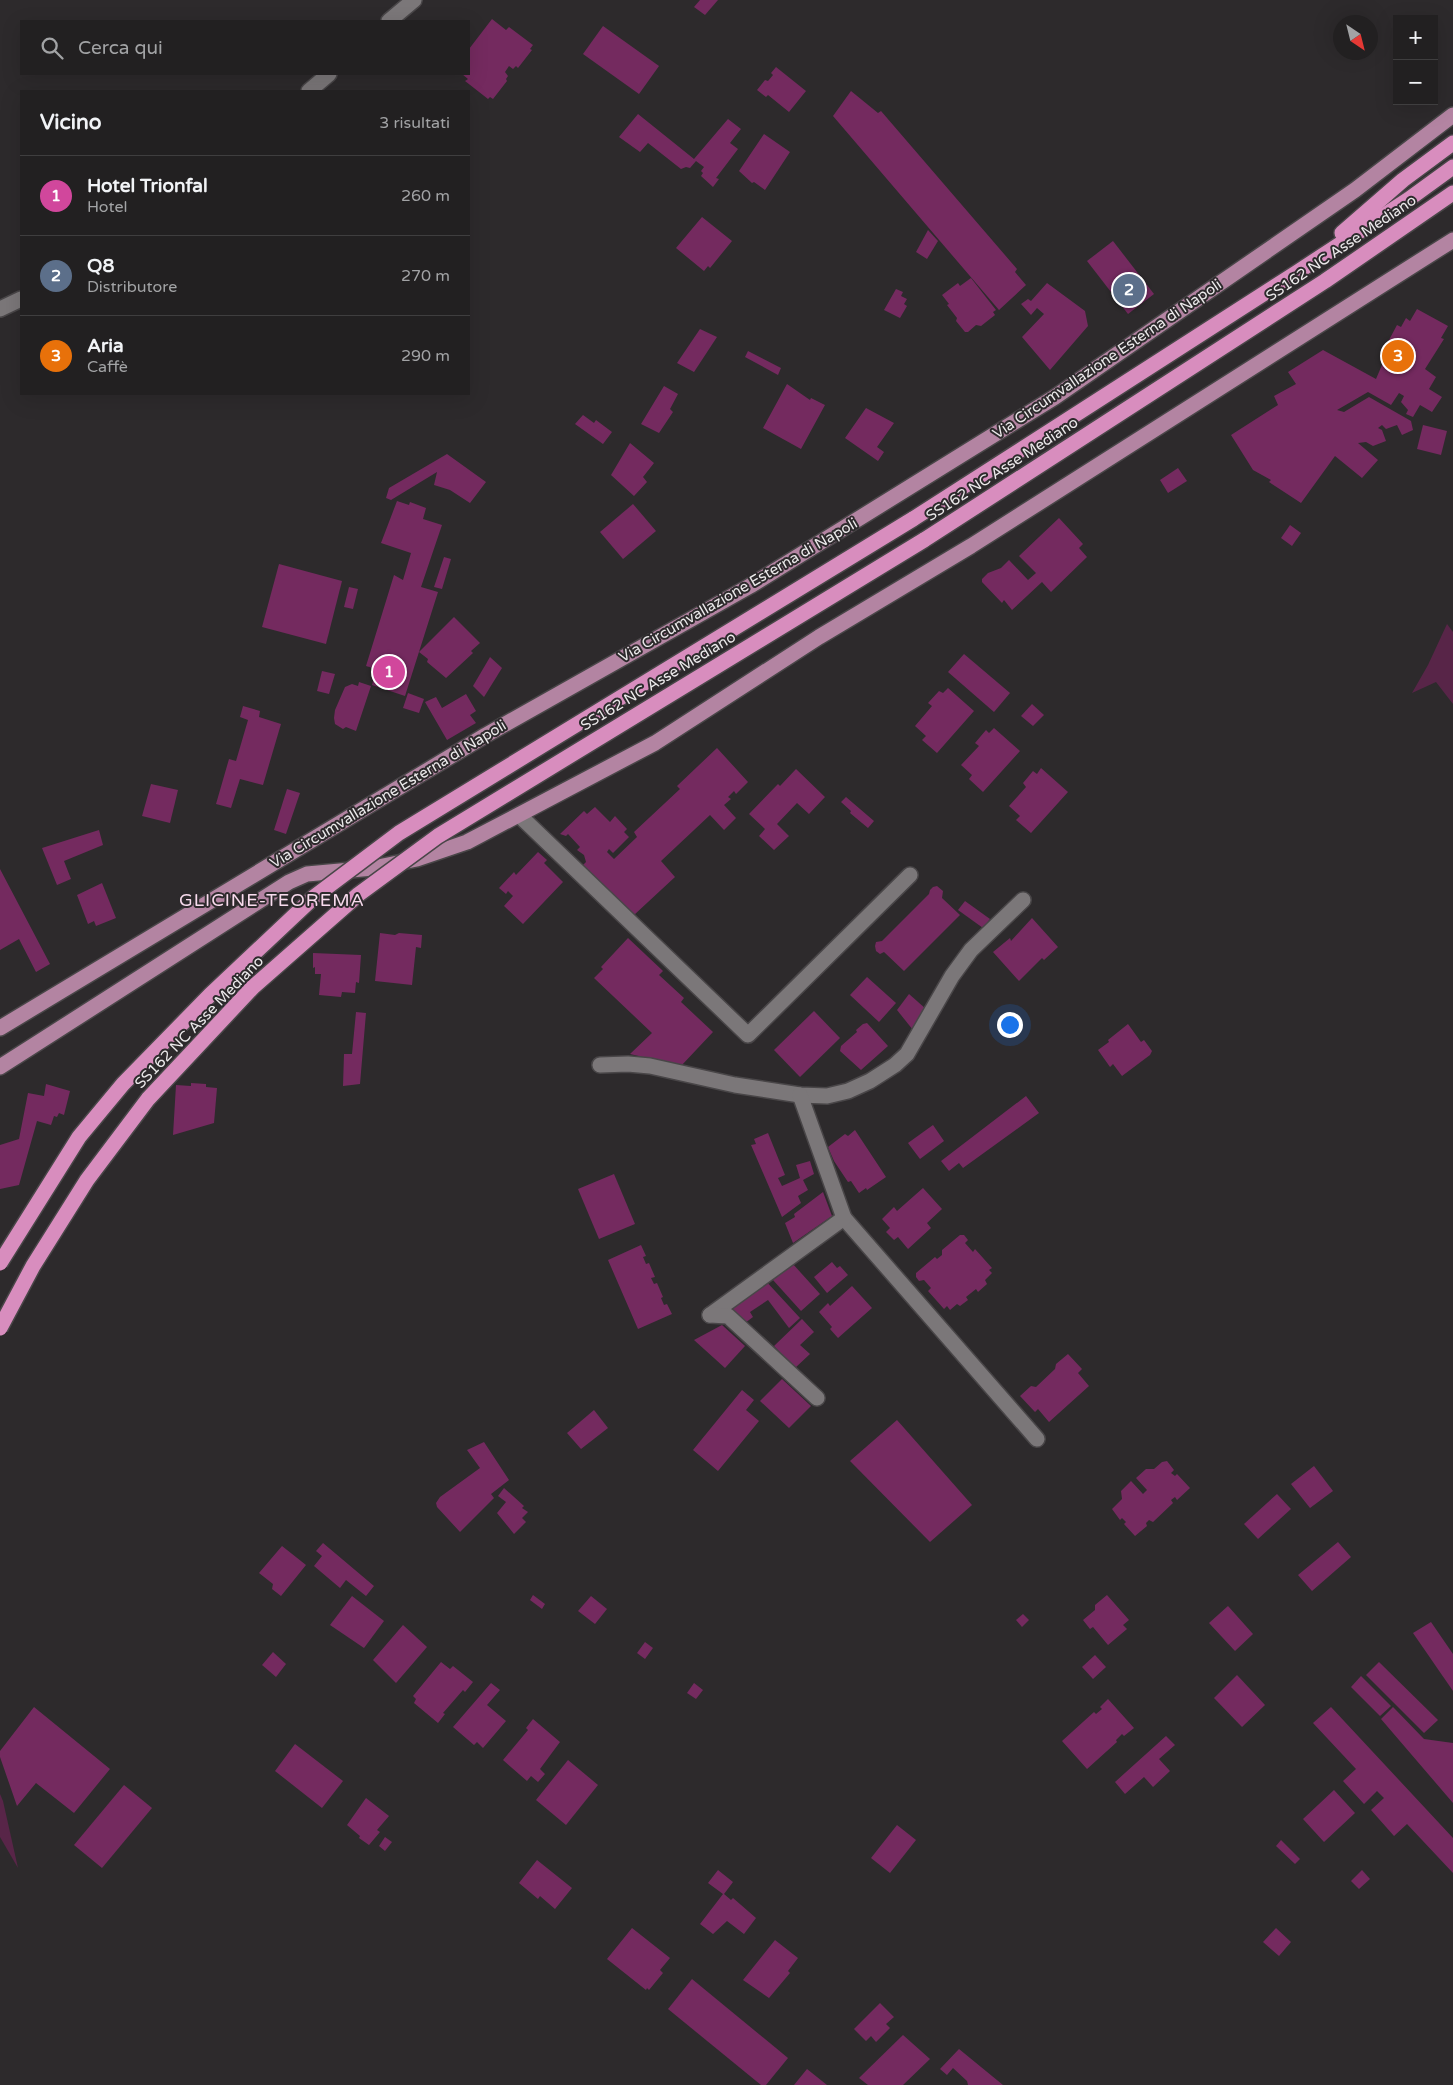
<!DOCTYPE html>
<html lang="it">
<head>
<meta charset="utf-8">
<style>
  body { margin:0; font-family:"Varela Round",sans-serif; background:#2a282a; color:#f1f3f6 }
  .controls { position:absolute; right:15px; top:15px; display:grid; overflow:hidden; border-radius:0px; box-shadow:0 5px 20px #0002 }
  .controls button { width:45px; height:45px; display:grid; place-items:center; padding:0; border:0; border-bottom:1px solid #3f3e3f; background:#222021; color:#f1f3f6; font:25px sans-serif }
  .compass { position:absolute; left:1333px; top:15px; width:45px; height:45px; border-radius:50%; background:#222021; box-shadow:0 5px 20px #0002; rotate:145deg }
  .you { position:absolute; left:1009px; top:1024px; width:18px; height:18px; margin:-12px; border:4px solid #fff; border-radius:50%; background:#1a73e8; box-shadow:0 0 0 8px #1a73e833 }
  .badge { display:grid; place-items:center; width:32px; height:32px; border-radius:50%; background:#f491d3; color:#fff; font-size:16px; font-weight:700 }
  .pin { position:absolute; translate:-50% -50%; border:2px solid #fff; box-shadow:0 1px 5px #0006 }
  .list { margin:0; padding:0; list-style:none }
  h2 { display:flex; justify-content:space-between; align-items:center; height:65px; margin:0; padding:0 20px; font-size:21px }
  h2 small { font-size:16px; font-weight:400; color:#a2a3a5 }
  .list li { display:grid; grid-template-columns:32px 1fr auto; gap:15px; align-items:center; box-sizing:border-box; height:80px; padding:0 20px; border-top:1px solid #3f3e3f }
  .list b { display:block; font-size:19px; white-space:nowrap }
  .list p { margin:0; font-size:16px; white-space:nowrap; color:#a2a3a5 }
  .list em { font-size:16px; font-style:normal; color:#a2a3a5 }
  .icon { flex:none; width:28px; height:28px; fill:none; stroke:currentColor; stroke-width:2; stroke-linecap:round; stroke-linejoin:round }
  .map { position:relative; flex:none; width:1453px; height:2085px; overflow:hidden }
  .search { position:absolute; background:#222021; box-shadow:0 5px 20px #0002; left:20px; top:20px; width:450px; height:55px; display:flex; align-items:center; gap:12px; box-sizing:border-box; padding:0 18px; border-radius:0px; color:#a2a3a5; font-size:19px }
  .panel { position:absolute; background:#222021; box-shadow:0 5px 20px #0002; left:20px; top:90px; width:450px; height:305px; border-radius:0px }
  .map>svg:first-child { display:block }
  .green { fill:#582548 }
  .building { fill:#742a5f }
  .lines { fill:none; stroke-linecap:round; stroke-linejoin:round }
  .minor-casing { stroke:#494648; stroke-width:18 }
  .major-casing { stroke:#494648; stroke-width:18 }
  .highway-casing { stroke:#494648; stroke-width:18 }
  .minor { stroke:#7b7779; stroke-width:15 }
  .major { stroke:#b384a2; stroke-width:15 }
  .highway { stroke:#d88dbe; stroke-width:15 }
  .highway-bridge-casing { stroke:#494648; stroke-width:18; stroke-linecap:butt }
  .highway-bridge { stroke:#d88dbe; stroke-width:15 }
  .labels { text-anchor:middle; stroke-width:4; stroke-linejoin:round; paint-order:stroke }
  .street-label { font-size:15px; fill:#eceaeb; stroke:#2d2a2c }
  .quarter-label { font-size:18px; letter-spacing:1px; fill:#f8dbed; stroke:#2d2a2c }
</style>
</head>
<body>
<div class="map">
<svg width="1453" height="2085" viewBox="0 0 1453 2085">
  <rect width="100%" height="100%" fill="#2d2a2c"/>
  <g class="green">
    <polygon points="1447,624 1453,632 1453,704 1436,682 1412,693 1428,665"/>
    <polygon points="0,1794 3,1801 18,1868 0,1837"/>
  </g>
  <g class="building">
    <polygon points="700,0 718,0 705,15 694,7"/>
    <polygon points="492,19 506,30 509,27 533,45 530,49 532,50 518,68 516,66 513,69 509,66 505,72 508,76 506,79 507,81 493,99 490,97 488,99 465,81 468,79 462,74 469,74 469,49"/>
    <polygon points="603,26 659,66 639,94 583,54"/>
    <polygon points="776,67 806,91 789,112 768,95 766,97 757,90 765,80 768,81 773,75 771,73"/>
    <polygon points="851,91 878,113 881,111 1017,269 1015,272 1026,285 999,310 833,116"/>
    <polygon points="638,114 694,159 728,119 741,129 730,143 738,149 716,178 719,179 713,187 701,176 703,173 701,171 704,167 696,161 690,168 686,167 681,169 648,143 640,152 619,137"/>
    <polygon points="764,134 790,152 765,190 754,182 752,183 739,171"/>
    <polygon points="702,217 732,241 710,268 708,266 704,271 676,248"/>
    <polygon points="928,230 938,241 927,259 916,252"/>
    <polygon points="1113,241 1154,294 1128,314 1087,261"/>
    <polygon points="971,278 996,310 993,312 995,315 981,326 976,325 968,332 965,332 956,321 957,318 947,305 949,304 942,295 958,283 960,286"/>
    <polygon points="1047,283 1085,311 1088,326 1050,370 1022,337 1044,314 1037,308 1031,315 1021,304 1028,299 1031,301"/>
    <polygon points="896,289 903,292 901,296 907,299 904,304 907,306 900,318 884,310"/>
    <polygon points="1417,309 1448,326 1441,338 1444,339 1425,369 1436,377 1429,389 1442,397 1432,412 1420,405 1413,417 1406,414 1408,410 1401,402 1404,396 1399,393 1391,405 1368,392 1337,410 1344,412 1369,397 1411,421 1413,430 1402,435 1397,425 1386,429 1382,425 1378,428 1382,430 1386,441 1373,446 1366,442 1358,443 1378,460 1362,478 1335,456 1301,503 1269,482 1271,480 1253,470 1231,435 1278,405 1274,396 1296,384 1288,372 1323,350 1376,379 1385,358 1381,355 1397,325 1401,327 1406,318 1410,321"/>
    <polygon points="700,329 717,337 694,372 677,363"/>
    <polygon points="748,351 781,368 778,375 745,357"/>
    <polygon points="787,384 810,400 811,398 825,405 801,449 763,428"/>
    <polygon points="664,386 678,394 670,409 673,412 659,433 641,424"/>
    <polygon points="866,408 894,423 877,447 884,452 878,461 845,438"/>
    <polygon points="583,415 594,423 596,420 612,432 603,444 575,424"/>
    <polygon points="1423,425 1447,431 1441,455 1417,449"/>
    <polygon points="630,443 654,463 643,477 647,482 634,496 611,475"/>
    <polygon points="447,454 486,482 470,503 450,490 434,485 437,472 391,500 386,498 389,488"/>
    <polygon points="1178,468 1187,481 1168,493 1160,480"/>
    <polygon points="397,501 409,505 410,502 426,508 423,519 442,525 421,587 438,592 405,696 372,685 376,669 366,666 394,575 403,580 411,553 381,543"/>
    <polygon points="633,504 656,531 623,559 600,532"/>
    <polygon points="1059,518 1083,544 1079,548 1087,557 1051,592 1042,582 1012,610 1004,600 1002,603 982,582 982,579 988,573 1001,568 1009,560 1028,580 1036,573 1019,556"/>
    <polygon points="1290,525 1301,533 1292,546 1281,538"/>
    <polygon points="444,557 451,559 442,589 434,587"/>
    <polygon points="279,564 342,581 326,644 262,627"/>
    <polygon points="349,587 358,589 353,609 344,607"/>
    <polygon points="454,617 480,643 471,651 473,653 446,678 427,662 428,659 419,652"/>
    <polygon points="964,654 1010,693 994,712 948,672"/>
    <polygon points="490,657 502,668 484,697 473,686"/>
    <polygon points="322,671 335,674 329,694 317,691"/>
    <polygon points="359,682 371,686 356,731 346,727 343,729 335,724 334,718 335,710 345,687 352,684 358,686"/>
    <polygon points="948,688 974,711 937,753 922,740 926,736 915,726 932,706 928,703 939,691 943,693"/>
    <polygon points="408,693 424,699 419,713 403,708"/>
    <polygon points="466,694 476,711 470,715 476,723 447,740 425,702 436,697 442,708"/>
    <polygon points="1032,704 1044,715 1033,726 1021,716"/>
    <polygon points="243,706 260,711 259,717 281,724 263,785 240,779 231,808 216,804 229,759 236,761 248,720 240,717"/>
    <polygon points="994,728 1020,751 983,792 969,779 972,775 961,765 979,746 975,743 986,730 989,733"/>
    <polygon points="717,748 748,782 736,794 734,791 728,797 731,799 724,805 736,818 724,830 710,815 661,861 675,877 634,915 582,866 586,862 584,855 577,850 580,847 568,834 566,836 560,834 584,811 587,814 595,807 610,822 615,816 627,829 624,832 629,837 613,853 609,849 607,852 614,859 637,837 634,832 680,789 677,786"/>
    <polygon points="1041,768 1068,792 1031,833 1016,820 1020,816 1009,806 1026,787 1023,783 1033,771 1037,774"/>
    <polygon points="796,769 825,797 809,814 797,803 777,824 789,836 774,850 759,836 765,829 749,814 778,784 780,786"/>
    <polygon points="151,784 178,790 170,823 142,816"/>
    <polygon points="287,789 300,793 286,834 274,830"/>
    <polygon points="846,797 874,821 868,828 850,813 851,811 841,802"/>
    <polygon points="99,830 103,845 64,861 71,879 57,885 42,848"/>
    <polygon points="538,852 547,860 544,863 563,882 523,924 504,906 513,896 508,891 506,894 499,888 514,872 516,875"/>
    <polygon points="0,869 50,964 36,972 19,939 0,950"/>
    <polygon points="102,883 116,918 96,926 94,921 88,924 77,895"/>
    <polygon points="937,886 943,891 942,898 960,915 904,971 884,952 880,954 876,951 875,946 876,942 882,941 929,894 930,890 933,887"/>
    <polygon points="965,901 990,919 983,928 958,910"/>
    <polygon points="1032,918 1058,947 1044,960 1042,958 1019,981 993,952 1010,938 1011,941"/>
    <polygon points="380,933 395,935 399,933 422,935 421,948 416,947 412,985 375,981"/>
    <polygon points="628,938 663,971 659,975 684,998 681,1002 713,1032 681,1066 630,1054 652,1033 594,978 603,969 601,967"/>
    <polygon points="313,953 361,955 359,983 356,982 355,993 342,992 341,997 319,995 321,974 315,974 315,967 313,968"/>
    <polygon points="867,977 896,1003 879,1022 850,995"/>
    <polygon points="909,994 926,1009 913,1030 897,1010"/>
    <polygon points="814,1011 840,1038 800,1077 774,1050"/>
    <polygon points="356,1012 366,1013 360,1084 343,1086 344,1054 352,1054"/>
    <polygon points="867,1023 888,1046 861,1070 840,1051 841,1046 857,1032 856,1030 863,1024"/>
    <polygon points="1128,1024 1141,1042 1144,1040 1152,1051 1150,1055 1122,1076 1113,1064 1110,1067 1098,1050 1109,1042 1108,1040"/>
    <polygon points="191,1083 206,1084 206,1087 217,1088 214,1123 173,1135 176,1085 191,1086"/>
    <polygon points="46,1084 70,1091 64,1115 59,1113 57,1117 54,1116 51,1125 37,1121 19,1185 0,1189 0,1145 19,1139 28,1093 44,1096"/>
    <polygon points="1026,1096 1039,1113 963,1168 959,1163 949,1171 941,1161"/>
    <polygon points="933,1125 944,1141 920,1159 908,1143"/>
    <polygon points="855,1130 886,1177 867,1190 866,1188 859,1193 851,1181 848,1182 834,1161 828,1147 845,1134 848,1136"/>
    <polygon points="768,1133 785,1175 778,1178 782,1186 800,1178 796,1165 810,1161 814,1174 803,1180 808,1190 798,1196 801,1203 782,1217 751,1145 756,1144 754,1139"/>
    <polygon points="614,1174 635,1224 599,1239 578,1189"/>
    <polygon points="923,1188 942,1209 927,1223 931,1228 908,1249 898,1237 894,1240 886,1232 890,1228 882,1219 894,1207 897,1211"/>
    <polygon points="823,1192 832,1216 793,1243 785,1223 795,1217 794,1214"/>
    <polygon points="960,1235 964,1235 968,1240 965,1243 973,1252 975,1249 992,1268 989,1270 992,1273 985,1280 987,1284 978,1292 976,1289 966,1297 968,1300 960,1306 957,1304 950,1310 947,1306 944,1309 928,1291 931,1288 924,1280 919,1281 916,1277 916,1273 935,1257 937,1259 942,1255 942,1250"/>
    <polygon points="641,1245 646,1256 643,1257 646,1264 649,1263 655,1277 651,1278 654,1284 657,1283 663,1297 661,1298 664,1305 667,1304 672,1314 638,1329 608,1260"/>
    <polygon points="832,1262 837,1268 840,1266 848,1275 827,1293 814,1277"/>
    <polygon points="792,1263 820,1294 801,1311 773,1280"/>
    <polygon points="764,1279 800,1318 789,1328 768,1300 750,1312 753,1317 745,1323 724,1309"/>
    <polygon points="852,1286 872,1308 838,1338 830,1329 832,1327 819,1312 828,1303 830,1306"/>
    <polygon points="802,1319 814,1332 800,1345 810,1354 795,1368 774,1346"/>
    <polygon points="722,1325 745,1346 725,1368 694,1340"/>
    <polygon points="1068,1354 1082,1369 1078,1373 1089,1386 1049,1422 1038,1409 1035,1412 1020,1396 1031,1386 1036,1387 1055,1369 1056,1364"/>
    <polygon points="782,1379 811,1406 789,1428 760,1401"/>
    <polygon points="742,1390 754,1400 746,1410 759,1421 718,1471 693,1450"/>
    <polygon points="594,1410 608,1428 581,1449 567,1433"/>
    <polygon points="897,1420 972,1505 930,1542 850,1461"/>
    <polygon points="484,1442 509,1480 491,1494 494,1498 460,1532 437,1507 436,1503 440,1497 480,1468 467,1450"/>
    <polygon points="1167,1461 1174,1470 1171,1473 1175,1476 1177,1474 1190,1488 1177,1500 1175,1497 1171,1500 1173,1503 1153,1522 1149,1520 1146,1523 1147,1526 1135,1536 1124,1524 1126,1522 1122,1518 1120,1520 1112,1509 1122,1499 1121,1491 1131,1481 1143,1494 1147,1490 1136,1478 1146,1469 1154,1469 1162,1462"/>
    <polygon points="1314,1466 1333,1491 1310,1508 1291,1484"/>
    <polygon points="504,1488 524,1506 522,1508 528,1512 522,1518 526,1522 514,1534 497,1513 506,1502 498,1496"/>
    <polygon points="1277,1494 1291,1509 1258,1539 1244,1524"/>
    <polygon points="1338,1542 1351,1557 1312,1591 1298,1575"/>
    <polygon points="323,1543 374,1586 366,1596 346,1580 340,1588 314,1566 322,1556 316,1551"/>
    <polygon points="282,1546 306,1565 281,1596 272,1589 273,1584 259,1573"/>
    <polygon points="533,1595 545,1604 542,1609 530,1600"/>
    <polygon points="1107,1595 1129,1620 1123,1625 1127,1629 1108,1645 1093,1627 1090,1629 1083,1620 1095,1610 1095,1605"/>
    <polygon points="352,1596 384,1621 364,1648 330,1625"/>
    <polygon points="591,1596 607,1609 595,1624 578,1611"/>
    <polygon points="1228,1606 1253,1634 1235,1651 1209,1623"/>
    <polygon points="1023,1614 1029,1620 1022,1627 1016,1620"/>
    <polygon points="1431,1622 1453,1654 1453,1691 1413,1633"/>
    <polygon points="403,1625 427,1647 396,1683 373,1660"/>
    <polygon points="645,1642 653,1648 645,1659 637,1653"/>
    <polygon points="273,1652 286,1664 276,1677 262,1665"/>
    <polygon points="1095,1655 1106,1667 1093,1679 1082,1667"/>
    <polygon points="441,1662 450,1669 453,1666 473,1682 465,1692 463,1690 443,1713 445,1714 438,1723 414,1703 416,1699 413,1696"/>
    <polygon points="1379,1662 1438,1720 1424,1733 1366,1675"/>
    <polygon points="1237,1675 1265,1705 1242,1727 1214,1698"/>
    <polygon points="1361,1676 1391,1706 1380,1716 1351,1687"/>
    <polygon points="491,1683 500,1690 487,1705 506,1721 483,1748 477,1742 474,1745 453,1727"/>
    <polygon points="694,1683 703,1690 696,1699 687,1693"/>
    <polygon points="1108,1699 1134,1728 1124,1736 1122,1734 1116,1740 1117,1742 1087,1769 1062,1741 1094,1712 1096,1714 1102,1709 1100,1707"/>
    <polygon points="34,1707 110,1769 74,1813 36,1783 17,1806 0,1757 0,1751"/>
    <polygon points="1331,1707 1453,1838 1453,1873 1407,1824 1394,1836 1371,1810 1384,1798 1377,1791 1364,1804 1343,1781 1356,1769 1313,1723"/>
    <polygon points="1393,1707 1424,1739 1453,1743 1453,1803 1381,1719"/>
    <polygon points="533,1719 560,1742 540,1769 545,1774 538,1782 531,1776 527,1781 503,1760 528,1730 526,1728"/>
    <polygon points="1166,1736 1175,1745 1159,1759 1170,1771 1153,1787 1144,1777 1125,1794 1115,1782"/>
    <polygon points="295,1744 343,1781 322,1808 275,1771"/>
    <polygon points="568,1760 598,1785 566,1825 536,1800"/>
    <polygon points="124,1785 152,1808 102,1868 74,1845"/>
    <polygon points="1334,1790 1355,1813 1324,1842 1303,1819"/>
    <polygon points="366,1798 389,1816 377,1830 380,1832 369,1845 359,1838 360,1836 347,1825"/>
    <polygon points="897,1825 916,1840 890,1873 871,1858"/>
    <polygon points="385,1837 392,1842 385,1851 379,1846"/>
    <polygon points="1281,1840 1300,1859 1295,1864 1276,1846"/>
    <polygon points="537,1860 572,1888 555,1909 540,1896 538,1899 519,1883"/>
    <polygon points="718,1870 733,1882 724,1894 731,1900 733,1898 756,1918 744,1934 727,1921 713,1934 700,1924 723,1894 708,1883"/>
    <polygon points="1362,1870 1370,1879 1359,1889 1351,1881"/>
    <polygon points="632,1928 670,1958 660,1970 663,1973 649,1990 647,1988 646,1990 607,1959"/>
    <polygon points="1276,1928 1291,1942 1279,1956 1263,1942"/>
    <polygon points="775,1940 798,1958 788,1971 790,1973 769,1998 743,1980"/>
    <polygon points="692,1979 788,2058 766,2085 761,2085 668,2009"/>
    <polygon points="880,2003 894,2017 886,2024 890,2028 876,2042 871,2036 866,2041 854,2029"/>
    <polygon points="903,2035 930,2059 903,2085 868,2085 859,2078"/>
    <polygon points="959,2049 1003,2085 968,2085 967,2081 953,2068 947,2075 940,2069"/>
    <polygon points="807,2069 827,2085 794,2085"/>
  </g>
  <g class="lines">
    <g class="minor-casing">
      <g id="minor">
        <polyline points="389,21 414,0"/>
        <polyline points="309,91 329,74"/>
        <polyline points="0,309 21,299"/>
        <polyline points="519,815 748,1035 910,875"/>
        <polyline points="600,1065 628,1064 650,1066 735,1085 800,1095 827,1096 848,1091 870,1081 895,1065 907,1054 952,976 971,950 1023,900"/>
        <polyline points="844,1218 1037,1439"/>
        <polyline points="710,1315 844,1218 800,1095"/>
        <polyline points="710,1315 728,1316 817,1398"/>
      </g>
    </g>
    <g class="major-casing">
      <g id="major">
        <polyline points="0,1028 486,735 750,586 1055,397 1355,190 1453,115"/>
        <polyline points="0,1067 289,882 307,874 373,868 417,859 467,842 655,743 819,637 971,546 1453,240"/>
      </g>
    </g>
    <g class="highway-casing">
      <g id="highway">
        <polyline points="1342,233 1403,180 1453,143"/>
        <polyline points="913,519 1296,273 1409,199 1453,167"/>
        <polyline points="924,540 1325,281 1453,193"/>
      </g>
    </g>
    <use href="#minor" class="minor"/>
    <use href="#major" class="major"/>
    <use href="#highway" class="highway"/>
    <g class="highway-bridge-casing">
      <g id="highway-bridge">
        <polyline points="0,1263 79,1137 123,1084 210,995 314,897 399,833 913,519"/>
        <polyline points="0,1328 33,1266 87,1180 148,1099 253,987 359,894 438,836 924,540"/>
      </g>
    </g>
    <use href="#highway-bridge" class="highway-bridge"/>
  </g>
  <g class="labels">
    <g class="street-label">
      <text transform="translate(1341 248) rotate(-34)" y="5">SS162 NC Asse Mediano</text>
      <text transform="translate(1107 359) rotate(-34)" y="5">Via Circumvallazione Esterna di Napoli</text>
      <text transform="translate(1002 469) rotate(-33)" y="5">SS162 NC Asse Mediano</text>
      <text transform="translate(738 590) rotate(-30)" y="5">Via Circumvallazione Esterna di Napoli</text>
      <text transform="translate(658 681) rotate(-31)" y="5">SS162 NC Asse Mediano</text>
      <text transform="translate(388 794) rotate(-31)" y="5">Via Circumvallazione Esterna di Napoli</text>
      <text transform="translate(199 1022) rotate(-46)" y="5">SS162 NC Asse Mediano</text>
    </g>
    <g class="quarter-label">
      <text x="272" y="906">GLICINE-TEOREMA</text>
    </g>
  </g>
</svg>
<div class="controls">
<button>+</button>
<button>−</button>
</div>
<svg class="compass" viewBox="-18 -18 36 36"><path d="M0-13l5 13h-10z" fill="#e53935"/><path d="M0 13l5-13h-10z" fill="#a2a3a5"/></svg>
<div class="you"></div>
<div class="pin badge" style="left:389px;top:672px;background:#d1479c">1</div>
<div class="pin badge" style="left:1129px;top:290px;background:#5c6f8a">2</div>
<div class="pin badge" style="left:1398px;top:356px;background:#e8710a">3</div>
<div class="search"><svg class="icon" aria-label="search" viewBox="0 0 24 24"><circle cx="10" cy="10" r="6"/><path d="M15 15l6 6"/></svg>Cerca qui</div>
<section class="panel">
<h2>Vicino<small>3 risultati</small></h2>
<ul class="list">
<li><span class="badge" style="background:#d1479c">1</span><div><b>Hotel Trionfal</b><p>Hotel</p></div><em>260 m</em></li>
<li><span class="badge" style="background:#5c6f8a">2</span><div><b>Q8</b><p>Distributore</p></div><em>270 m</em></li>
<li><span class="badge" style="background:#e8710a">3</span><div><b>Aria</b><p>Caffè</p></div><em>290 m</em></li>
</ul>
</section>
</div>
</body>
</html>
